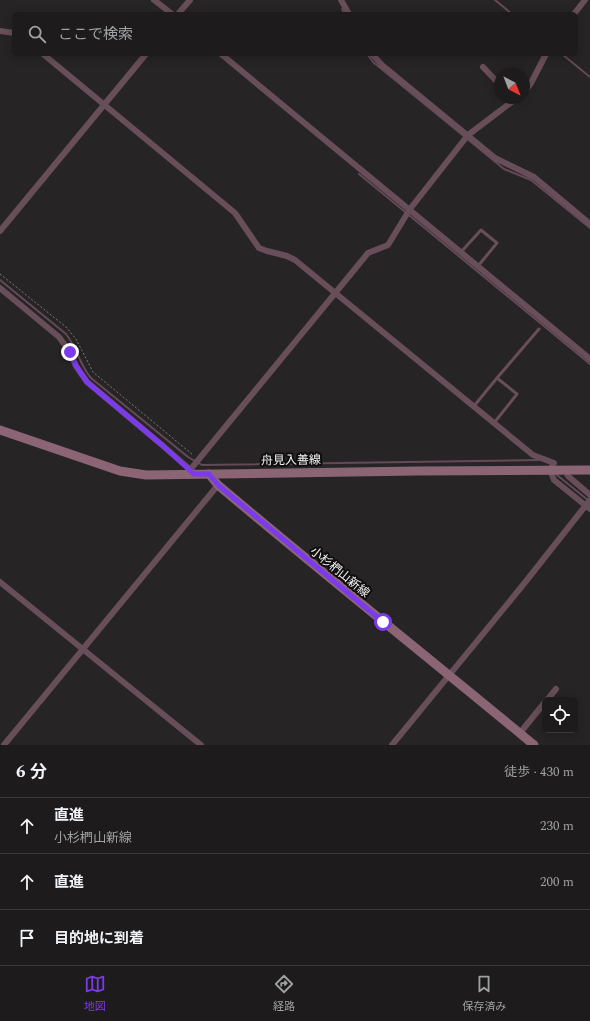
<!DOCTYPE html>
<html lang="ja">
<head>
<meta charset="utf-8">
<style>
  body { margin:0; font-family:Spectral,"Noto Sans JP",serif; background:#252425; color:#f1f3f6 }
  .controls { position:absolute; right:12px; bottom:12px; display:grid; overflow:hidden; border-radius:6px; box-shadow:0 2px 10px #0003 }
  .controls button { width:36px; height:36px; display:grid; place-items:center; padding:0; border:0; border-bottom:1px solid #3b393b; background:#1d1b1c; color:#f1f3f6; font:20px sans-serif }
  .compass { position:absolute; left:494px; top:68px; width:36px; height:36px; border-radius:50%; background:#1d1b1c; box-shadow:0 2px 10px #0003; rotate:138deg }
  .stop { position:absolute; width:12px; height:12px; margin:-9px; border:3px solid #7c3aed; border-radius:50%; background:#fff }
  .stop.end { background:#7c3aed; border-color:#fff; box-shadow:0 1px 4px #0008 }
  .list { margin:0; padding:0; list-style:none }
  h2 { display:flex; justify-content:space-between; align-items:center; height:52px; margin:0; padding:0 16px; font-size:17px }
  h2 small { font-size:13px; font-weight:400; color:#a0a1a3 }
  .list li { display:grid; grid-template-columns:26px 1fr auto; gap:12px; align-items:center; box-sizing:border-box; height:56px; padding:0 16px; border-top:1px solid #3b393b }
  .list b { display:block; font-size:15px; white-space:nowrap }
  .list p { margin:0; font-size:13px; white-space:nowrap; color:#a0a1a3 }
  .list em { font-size:13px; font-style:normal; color:#a0a1a3 }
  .icon { flex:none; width:22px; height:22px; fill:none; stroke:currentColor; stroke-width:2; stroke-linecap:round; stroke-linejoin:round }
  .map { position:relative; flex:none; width:590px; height:745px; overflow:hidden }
  .search { position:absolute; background:#1d1b1c; box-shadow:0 2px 10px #0003; left:12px; right:12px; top:12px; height:44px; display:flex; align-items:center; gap:10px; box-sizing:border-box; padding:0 14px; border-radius:6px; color:#a0a1a3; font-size:15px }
  .sheet { height:220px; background:#1d1b1c }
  nav { display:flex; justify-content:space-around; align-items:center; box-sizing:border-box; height:56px; border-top:1px solid #3b393b; background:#1d1b1c; font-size:11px; color:#a0a1a3 }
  nav a { display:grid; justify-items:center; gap:2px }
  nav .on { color:#7c3aed }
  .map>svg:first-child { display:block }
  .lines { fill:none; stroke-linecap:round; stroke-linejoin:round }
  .stream { stroke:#644956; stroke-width:2 }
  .path { stroke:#7c7a7b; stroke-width:1; stroke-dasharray:2 2; stroke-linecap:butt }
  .lane { stroke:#674e58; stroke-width:3 }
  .street { stroke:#674e58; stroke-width:6 }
  .secondary { stroke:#8c6575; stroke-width:9 }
  .route { stroke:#7c3aed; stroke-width:5 }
  .labels { text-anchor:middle; stroke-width:4; stroke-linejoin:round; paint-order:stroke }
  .street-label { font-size:12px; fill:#f5f3f4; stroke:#0f0e0e }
</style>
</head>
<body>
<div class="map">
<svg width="590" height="745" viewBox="0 0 590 745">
  <rect width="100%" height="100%" fill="#272425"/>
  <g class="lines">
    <g class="stream">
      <polyline points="495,0 512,14"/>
      <polyline points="342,9 344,14"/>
      <polyline points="367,54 373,62 504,169 531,180 590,228"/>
      <polyline points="562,54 590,77"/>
      <polyline points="359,174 590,364"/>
      <path d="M0,280L66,334C77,348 80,365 91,378L188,457L202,465L539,460"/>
      <polyline points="557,475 589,501"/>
    </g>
    <polyline class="path" points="0,274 66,327 76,339 93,372 193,455"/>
    <g class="lane">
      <polyline points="461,252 481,230 497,243 478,266"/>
      <polyline points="497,378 539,329"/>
      <polyline points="474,406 497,378 517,394 494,423"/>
    </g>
    <g class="street">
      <polyline points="154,0 172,14"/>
      <polyline points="341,0 349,14"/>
      <polyline points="178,14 190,0"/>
      <polyline points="574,14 585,0"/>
      <polyline points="0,31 14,33"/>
      <polyline points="43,54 235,213 259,248 267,251 287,256 295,260 533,455 554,463 550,470 554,480 590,509"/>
      <polyline points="221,54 590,359"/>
      <polyline points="372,54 382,65 495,158 534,177 590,224"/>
      <polyline points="483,67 500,85"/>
      <polyline points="524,93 531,83 546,54"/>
      <polyline points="0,231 146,54"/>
      <polyline points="0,288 59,337 70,352 76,366 87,382 162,445 193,472"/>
      <polyline points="190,470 368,253 388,245 410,209 468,135 517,98"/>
      <polyline points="565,470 568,476 590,495"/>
      <polyline points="0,582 201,745"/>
      <polyline points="547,700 556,689"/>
      <polyline points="520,733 545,702"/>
      <polyline points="4,745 218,485"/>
      <polyline points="392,745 523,585 590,500"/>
    </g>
    <g class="secondary">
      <polyline points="0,430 120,471 146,475 417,471 590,470"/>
      <path d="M209,474L218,485C322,573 429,658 534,745"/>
    </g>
  </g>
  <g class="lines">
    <polyline class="route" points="70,352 76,366 87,382 162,445 194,474 209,474 218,485 383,622"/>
  </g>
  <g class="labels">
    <g class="street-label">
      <text transform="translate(291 460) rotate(-1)" y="4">舟見入善線</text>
      <text transform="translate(340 572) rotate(39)" y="4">小杉椚山新線</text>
    </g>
  </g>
</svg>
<div class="controls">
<button><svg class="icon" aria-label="locate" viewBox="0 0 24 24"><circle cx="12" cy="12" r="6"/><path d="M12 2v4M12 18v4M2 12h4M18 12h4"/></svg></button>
</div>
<svg class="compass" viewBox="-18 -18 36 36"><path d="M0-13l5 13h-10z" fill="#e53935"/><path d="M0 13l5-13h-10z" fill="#a0a1a3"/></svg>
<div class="stop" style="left:383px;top:622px"></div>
<div class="stop end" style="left:70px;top:352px"></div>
<div class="search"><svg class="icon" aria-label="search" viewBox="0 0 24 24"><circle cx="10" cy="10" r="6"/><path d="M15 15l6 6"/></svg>ここで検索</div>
</div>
<section class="sheet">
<h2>6 分<small>徒歩 · 430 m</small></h2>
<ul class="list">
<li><svg class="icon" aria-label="ahead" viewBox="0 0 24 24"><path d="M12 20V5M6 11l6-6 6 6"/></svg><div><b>直進</b><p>小杉椚山新線</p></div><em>230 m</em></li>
<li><svg class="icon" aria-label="ahead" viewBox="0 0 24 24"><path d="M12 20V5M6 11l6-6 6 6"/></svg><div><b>直進</b></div><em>200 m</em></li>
<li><svg class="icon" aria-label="arrive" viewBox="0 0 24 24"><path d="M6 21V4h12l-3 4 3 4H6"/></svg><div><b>目的地に到着</b></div></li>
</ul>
</section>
<nav>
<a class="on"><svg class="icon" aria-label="map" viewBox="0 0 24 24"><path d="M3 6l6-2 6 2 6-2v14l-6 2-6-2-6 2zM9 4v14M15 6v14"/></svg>地図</a>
<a><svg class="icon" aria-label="directions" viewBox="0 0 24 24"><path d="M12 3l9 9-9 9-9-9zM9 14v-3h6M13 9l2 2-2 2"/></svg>経路</a>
<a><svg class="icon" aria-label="saved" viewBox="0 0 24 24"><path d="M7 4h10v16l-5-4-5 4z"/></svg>保存済み</a>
</nav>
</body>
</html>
